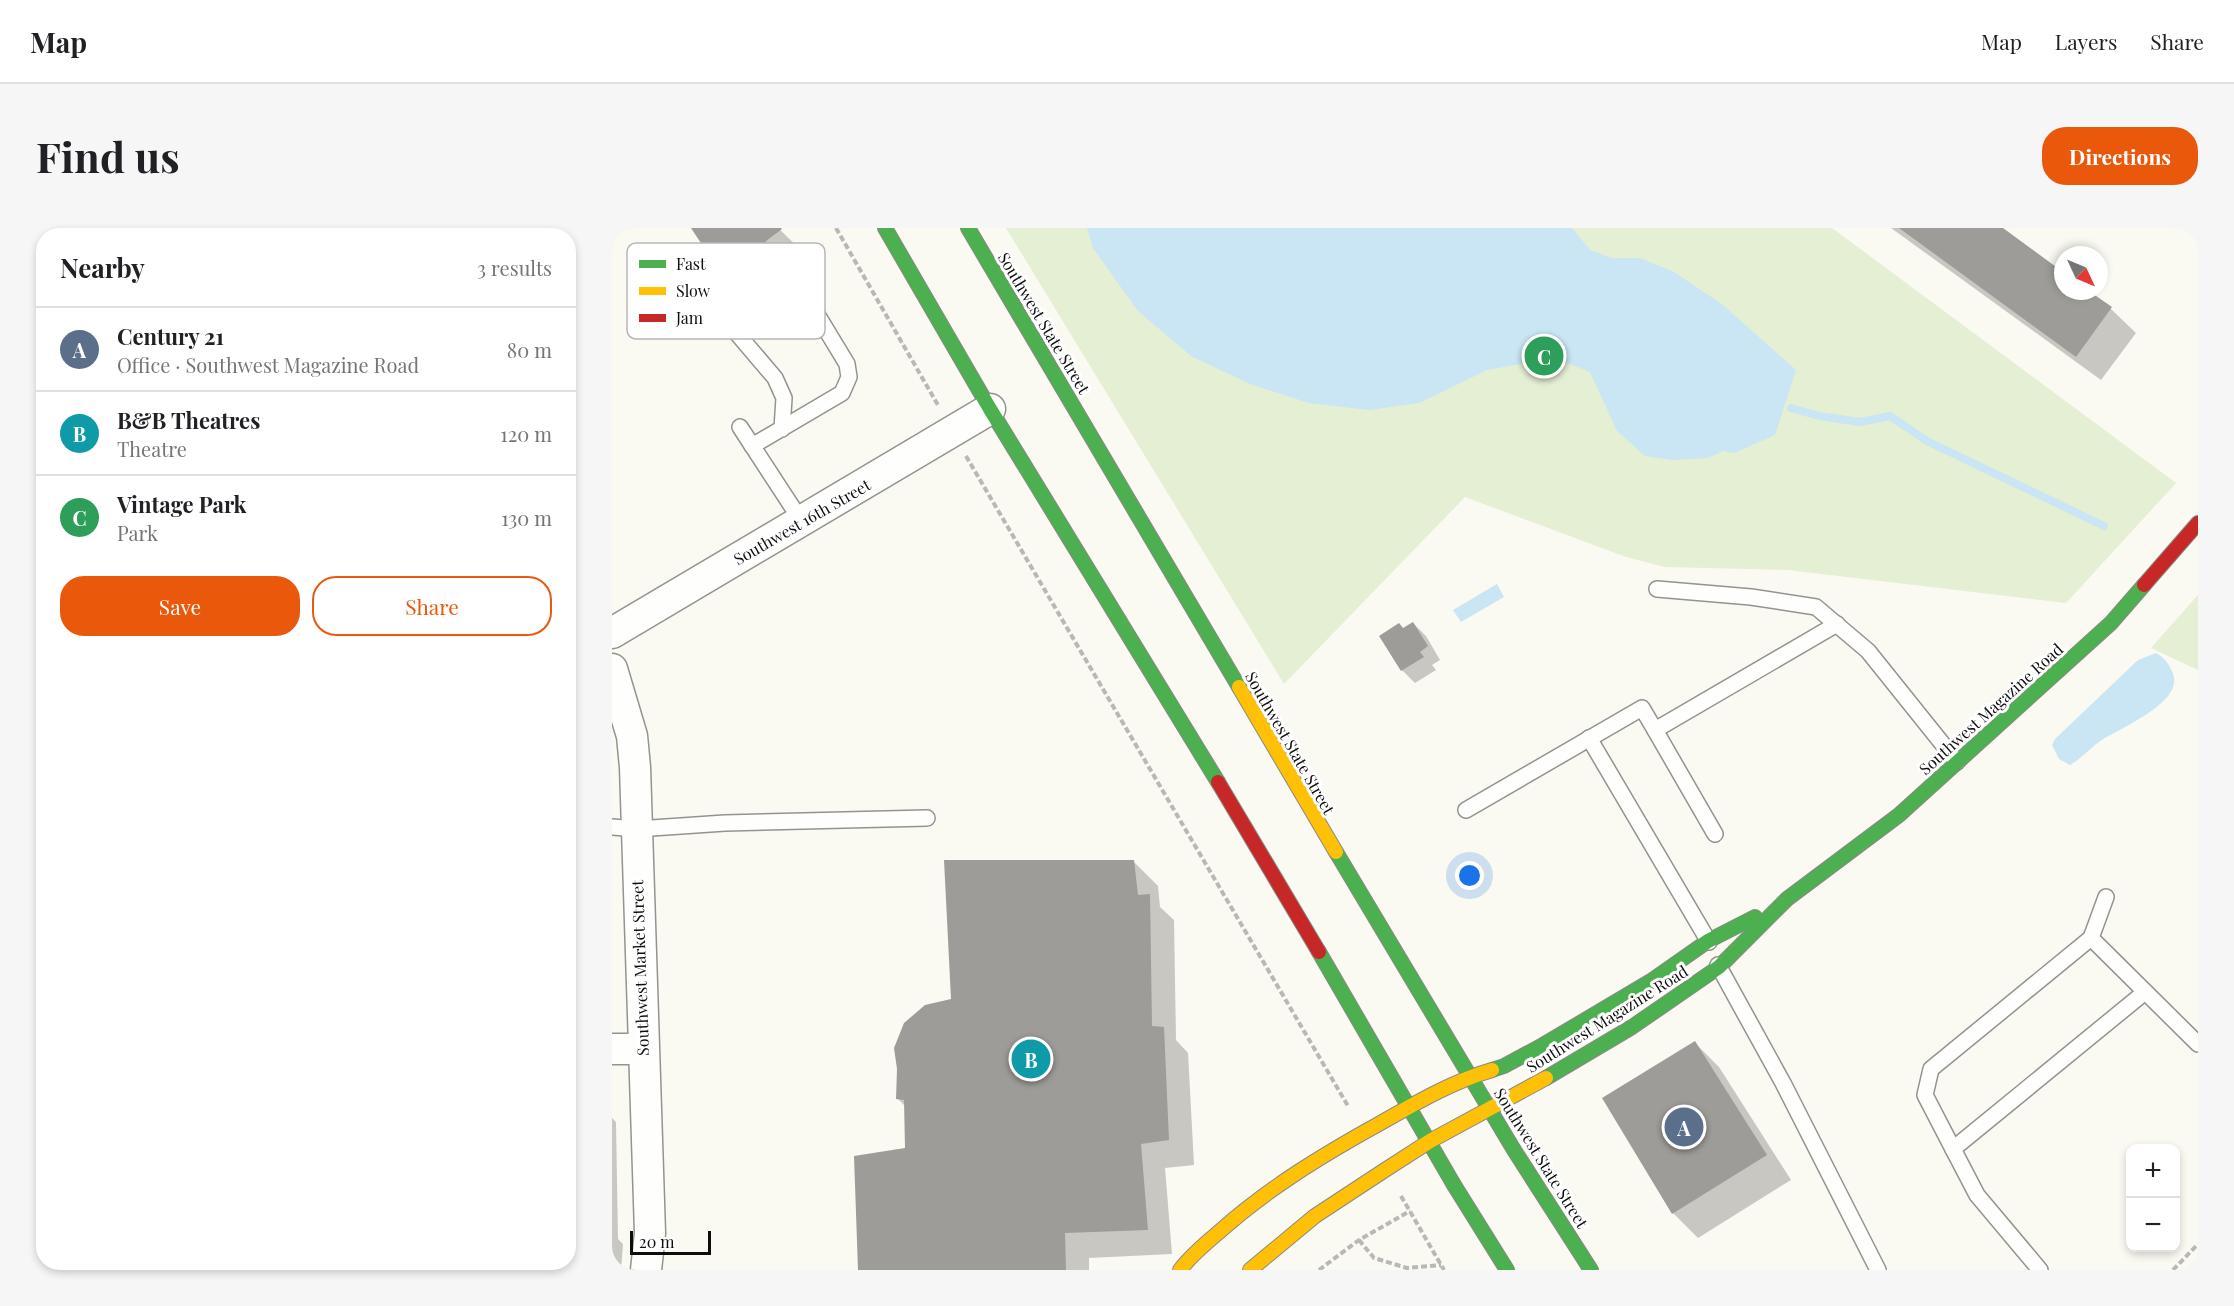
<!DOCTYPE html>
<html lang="en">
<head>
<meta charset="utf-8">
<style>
  body { margin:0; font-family:"Playfair Display",serif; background:#f6f6f6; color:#202124 }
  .controls { position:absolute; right:18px; bottom:18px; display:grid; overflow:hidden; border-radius:12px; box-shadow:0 3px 9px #0003 }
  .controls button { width:54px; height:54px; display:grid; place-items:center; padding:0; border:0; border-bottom:2px solid #e0e0e0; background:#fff; color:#202124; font:30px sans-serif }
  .compass { position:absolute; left:1442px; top:18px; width:54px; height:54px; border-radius:50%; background:#fff; box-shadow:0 3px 9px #0003; rotate:134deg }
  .scale { position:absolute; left:18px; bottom:15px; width:81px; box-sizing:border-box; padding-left:6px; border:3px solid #0d0d0d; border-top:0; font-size:16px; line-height:21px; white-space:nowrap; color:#0d0d0d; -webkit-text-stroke:4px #fff; paint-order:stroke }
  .you { position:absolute; left:858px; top:648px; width:21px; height:21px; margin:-15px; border:4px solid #fff; border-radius:50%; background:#1a73e8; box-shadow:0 0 0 9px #1a73e833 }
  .badge { display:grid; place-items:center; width:39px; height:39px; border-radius:50%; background:#ea580c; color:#fff; font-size:20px; font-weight:700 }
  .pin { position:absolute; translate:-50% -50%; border:3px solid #fff; box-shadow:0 2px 6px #0006 }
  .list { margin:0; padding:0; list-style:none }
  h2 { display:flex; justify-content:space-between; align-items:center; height:78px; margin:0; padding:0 24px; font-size:26px }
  h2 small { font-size:20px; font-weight:400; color:#757577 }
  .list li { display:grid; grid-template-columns:39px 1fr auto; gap:18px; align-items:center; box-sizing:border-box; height:84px; padding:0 24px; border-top:2px solid #e0e0e0 }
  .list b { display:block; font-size:22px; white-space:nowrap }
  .list p { margin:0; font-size:20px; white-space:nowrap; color:#757577 }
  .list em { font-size:20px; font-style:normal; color:#757577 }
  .actions { display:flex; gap:12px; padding:18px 24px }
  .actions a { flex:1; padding:14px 0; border:2px solid #ea580c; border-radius:24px; text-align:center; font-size:21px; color:#ea580c }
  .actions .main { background:#ea580c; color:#fff }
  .map { position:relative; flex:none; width:1586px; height:1042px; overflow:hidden; border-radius:24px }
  header { display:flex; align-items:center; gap:36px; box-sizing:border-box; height:84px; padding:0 30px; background:#fff; border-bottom:2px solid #e0e0e0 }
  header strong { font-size:28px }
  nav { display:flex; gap:33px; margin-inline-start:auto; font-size:21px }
  .intro { display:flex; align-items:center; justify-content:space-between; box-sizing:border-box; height:144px; padding:0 36px }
  h1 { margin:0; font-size:42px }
  .button { padding:15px 27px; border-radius:24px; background:#ea580c; color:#fff; font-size:21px; font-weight:700 }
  main { display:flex; gap:36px; padding:0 36px }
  aside { flex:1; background:#fff; border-radius:24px; box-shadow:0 3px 9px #0003 }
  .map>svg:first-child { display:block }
  .green { fill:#e4efd3 }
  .water { fill:#cae5f3 }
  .shadow { fill:#0003 }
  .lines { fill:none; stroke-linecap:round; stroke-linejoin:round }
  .stream { stroke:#cae5f3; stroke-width:8 }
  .building { fill:#9d9c98 }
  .lane-casing { stroke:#949390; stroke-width:18 }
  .street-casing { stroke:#949390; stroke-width:33 }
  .fast-casing { stroke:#8a8a87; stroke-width:16 }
  .slow-casing { stroke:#8a8a87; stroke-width:16 }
  .jam-casing { stroke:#8a8a87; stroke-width:16 }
  .path { stroke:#b8b8b6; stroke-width:4; stroke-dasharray:6 3; stroke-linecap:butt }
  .lane { stroke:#fefefd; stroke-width:15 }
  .street { stroke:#fefefd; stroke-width:30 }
  .fast { stroke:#4caf50; stroke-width:14 }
  .slow { stroke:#ffc107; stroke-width:14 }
  .jam { stroke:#c62828; stroke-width:14 }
  .labels { text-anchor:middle; stroke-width:6; stroke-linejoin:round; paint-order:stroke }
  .street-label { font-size:16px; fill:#0d0d0d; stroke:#fff }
  .key { fill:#fff; stroke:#b6b6b6; stroke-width:1.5 }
  .key-label { font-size:16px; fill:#0d0d0d }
</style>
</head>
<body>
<header>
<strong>Map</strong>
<nav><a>Map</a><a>Layers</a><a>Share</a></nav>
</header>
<div class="intro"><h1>Find us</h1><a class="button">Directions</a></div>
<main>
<aside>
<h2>Nearby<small>3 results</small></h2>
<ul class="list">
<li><span class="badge" style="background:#5c6f8a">A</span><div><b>Century 21</b><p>Office · Southwest Magazine Road</p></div><em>80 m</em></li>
<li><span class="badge" style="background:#0f9aa8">B</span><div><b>B&amp;B Theatres</b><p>Theatre</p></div><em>120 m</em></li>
<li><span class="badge" style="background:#2e9e5b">C</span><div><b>Vintage Park</b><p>Park</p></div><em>130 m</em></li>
</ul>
<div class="actions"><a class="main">Save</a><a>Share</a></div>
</aside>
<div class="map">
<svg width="1586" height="1042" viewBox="0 0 1586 1042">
  <rect width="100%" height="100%" fill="#faf9f2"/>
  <g class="green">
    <polygon points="394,0 1220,0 1564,255 1454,375 1176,342 1053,339 1014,329 853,269 672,456"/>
    <polygon points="1586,367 1586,442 1539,420"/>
  </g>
  <g class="water">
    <polygon points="475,0 960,0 978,22 1000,30 1028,30 1062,44 1111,77 1184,142 1163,207 1122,225 1111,223 1096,230 1060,232 1033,228 1005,203 978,144 953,134 926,133 875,142 807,175 757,182 697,175 638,156 579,128 526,83 481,20"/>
    <polygon points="885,356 892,369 849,394 841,382"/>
    <path d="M1544,425C1552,429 1558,437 1561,446C1572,475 1505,501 1487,514C1477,521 1469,531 1458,537L1447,531L1440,517L1443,511L1526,432Z"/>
  </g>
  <g class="shadow">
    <polygon points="0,0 15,0 0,9"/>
    <polygon points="81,0 166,0 188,21 172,33 173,42 130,65 111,46"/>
    <polygon points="1279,0 1388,0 1451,63 1475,63 1499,81 1524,105 1489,152"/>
    <polygon points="801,395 814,408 828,432 820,437 824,442 803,455 790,442 791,402"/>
    <polygon points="521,633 546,658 548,679 562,692 564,812 576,825 582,937 553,940 560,1026 477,1030 477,1042 248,1042 294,921 294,879 286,871 341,772"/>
    <polygon points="1083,815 1107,839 1179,952 1086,1010 1061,985"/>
    <polygon points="0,890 4,894 6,1011 11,1016 9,1042 0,1042"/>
  </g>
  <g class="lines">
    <polyline class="stream" points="1179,180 1207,188 1248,194 1278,188 1315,213 1492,298"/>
  </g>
  <g class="building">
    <polygon points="79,0 169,0 170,1 154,13 155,23 110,47"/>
    <polygon points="1287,0 1391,0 1451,44 1451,63 1477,63 1500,79 1464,129"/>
    <polygon points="801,394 816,418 808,424 812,429 789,443 767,408 787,395 791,400"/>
    <polygon points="332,632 522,632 526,667 538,666 540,798 552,799 557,912 529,916 536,1002 453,1005 454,1042 246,1042 242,928 293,920 292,872 284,871 285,841 282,820 292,795 313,777 339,771"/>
    <polygon points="1083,813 1155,927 1060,986 990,870"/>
  </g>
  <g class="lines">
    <g class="lane-casing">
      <g id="lane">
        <polyline points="128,199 190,294"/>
        <polyline points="140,218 230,165 237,149 235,136 178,42 160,33 139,38 116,53 110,74 117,96 163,150 172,170 170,201"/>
        <polyline points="1045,361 1139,369 1204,379 1256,423 1345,534"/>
        <polyline points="1043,502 1103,606"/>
        <polyline points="977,510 1097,714"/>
        <polyline points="854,582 1030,480 1043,502 1225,396"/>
        <polyline points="0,599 25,601 113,595 315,590"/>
        <polyline points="1494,669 1479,710 1586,816"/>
        <polyline points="1106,737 1171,855 1266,1042"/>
        <polyline points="1341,921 1313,867 1319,841 1479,710"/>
        <polyline points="1428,1042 1365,967 1341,921 1533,764"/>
      </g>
    </g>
    <g class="street-casing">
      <g id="street">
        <polyline points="0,405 378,181"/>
        <polyline points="0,441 20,508 23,539 38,1005 34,1042"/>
        <polyline points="0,821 31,821"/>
      </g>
    </g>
    <g class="fast-casing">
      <g id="fast">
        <polyline points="273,0 378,181 606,554"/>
        <polyline points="356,0 627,459"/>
        <polyline points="724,624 902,922 979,1042"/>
        <polyline points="707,724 842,957 895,1042"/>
        <polyline points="880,842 892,838 931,817 1039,753 1096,713 1143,689"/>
        <polyline points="934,850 1020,799 1107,739 1175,671 1287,587 1499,395 1532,357"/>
      </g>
    </g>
    <g class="slow-casing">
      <g id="slow">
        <polyline points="627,459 724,624"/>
        <path d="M568,1042C579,1027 593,1016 607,1004C655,961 709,928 765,897C802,876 839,854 880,842"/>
        <polyline points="638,1042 703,988 773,942 818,913 934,850"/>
      </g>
    </g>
    <g class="jam-casing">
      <g id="jam">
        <polyline points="1532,357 1586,295"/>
        <polyline points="606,554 707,724"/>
      </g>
    </g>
    <g class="path">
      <polyline points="224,0 327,179"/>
      <polyline points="354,228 736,878"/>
      <polyline points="789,968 832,1042"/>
      <polyline points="747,1012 762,1030 795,1040 829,1037"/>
      <polyline points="707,1042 747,1012 798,983"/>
      <polyline points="1561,1042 1586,1016"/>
    </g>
    <use href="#lane" class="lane"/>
    <use href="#street" class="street"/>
    <use href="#fast" class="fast"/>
    <use href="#slow" class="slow"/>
    <use href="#jam" class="jam"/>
  </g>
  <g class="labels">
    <g class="street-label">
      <text transform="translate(432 95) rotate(59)" y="6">Southwest State Street</text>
      <text transform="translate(190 294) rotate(-30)" y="6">Southwest 16th Street</text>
      <text transform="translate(1379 481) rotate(-42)" y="6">Southwest Magazine Road</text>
      <text transform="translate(678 515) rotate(60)" y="6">Southwest State Street</text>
      <text transform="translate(28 740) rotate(-92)" y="6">Southwest Market Street</text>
      <text transform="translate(995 791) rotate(-32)" y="6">Southwest Magazine Road</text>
      <text transform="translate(929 930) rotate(58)" y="6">Southwest State Street</text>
    </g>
  </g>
  <rect x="15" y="15" width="198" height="96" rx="9" class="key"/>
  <rect x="27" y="32" width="27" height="8" fill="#4caf50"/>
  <rect x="27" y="59" width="27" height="8" fill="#ffc107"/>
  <rect x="27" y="86" width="27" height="8" fill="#c62828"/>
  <g class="key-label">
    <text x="64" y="42">Fast</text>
    <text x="64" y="69">Slow</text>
    <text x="64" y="96">Jam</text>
  </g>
</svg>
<div class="controls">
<button>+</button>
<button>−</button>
</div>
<svg class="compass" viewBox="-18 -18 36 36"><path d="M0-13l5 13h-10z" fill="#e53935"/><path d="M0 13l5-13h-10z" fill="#757577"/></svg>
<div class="scale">20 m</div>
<div class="you"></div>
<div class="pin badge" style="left:1072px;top:899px;background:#5c6f8a">A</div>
<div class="pin badge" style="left:419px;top:831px;background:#0f9aa8">B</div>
<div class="pin badge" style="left:932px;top:128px;background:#2e9e5b">C</div>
</div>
</main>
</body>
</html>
